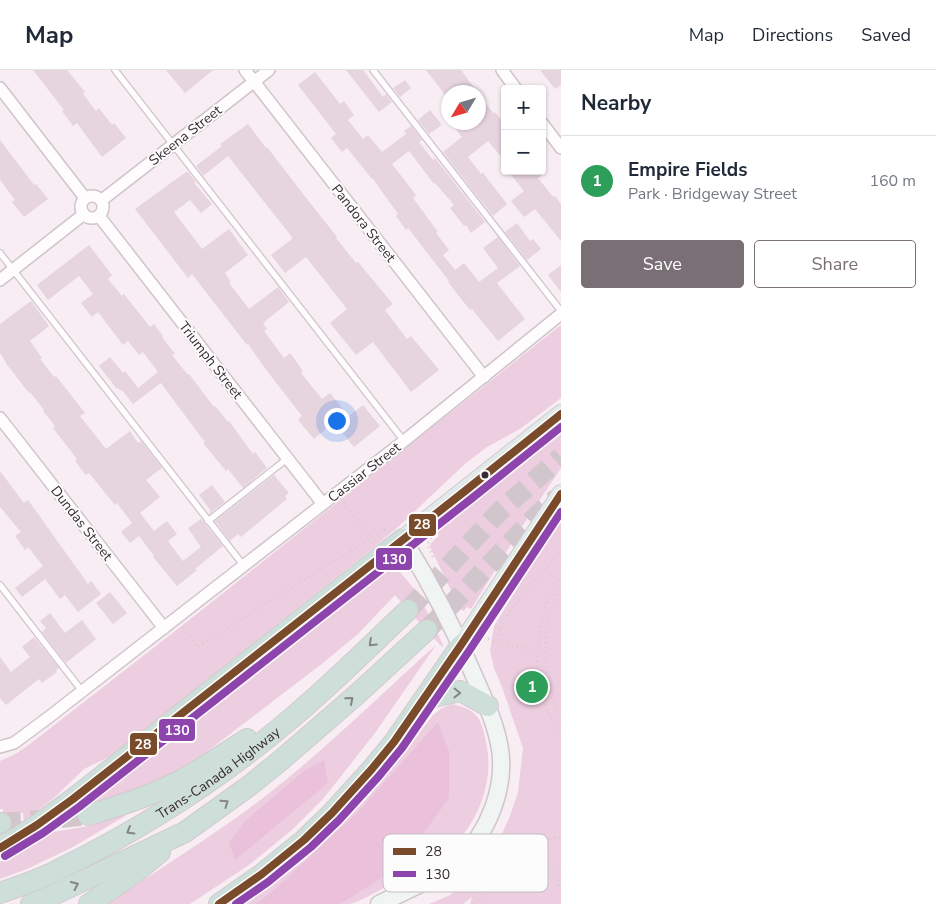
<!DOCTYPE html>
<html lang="en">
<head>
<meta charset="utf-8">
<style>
  body { margin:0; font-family:"Nunito Sans",sans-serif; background:#f6f6f7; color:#1f2937 }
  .controls { position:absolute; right:15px; top:15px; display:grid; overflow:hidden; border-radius:5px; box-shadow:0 1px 4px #0004 }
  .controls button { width:45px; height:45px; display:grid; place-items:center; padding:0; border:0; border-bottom:1px solid #e0e1e3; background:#fff; color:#1f2937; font:25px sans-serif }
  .compass { position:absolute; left:441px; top:15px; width:45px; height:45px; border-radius:50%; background:#fff; box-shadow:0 1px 4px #0004; rotate:232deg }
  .you { position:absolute; left:336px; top:350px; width:18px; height:18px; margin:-12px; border:4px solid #fff; border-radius:50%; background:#1a73e8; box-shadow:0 0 0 8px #1a73e833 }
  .badge { display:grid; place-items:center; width:32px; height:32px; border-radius:50%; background:#7b6f76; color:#fff; font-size:16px; font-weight:700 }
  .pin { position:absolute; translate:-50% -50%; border:2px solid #fff; box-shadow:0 1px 5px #0006 }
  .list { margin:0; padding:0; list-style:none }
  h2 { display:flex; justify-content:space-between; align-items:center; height:65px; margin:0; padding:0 20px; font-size:21px }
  h2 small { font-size:16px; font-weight:400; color:#747a83 }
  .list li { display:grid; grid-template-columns:32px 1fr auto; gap:15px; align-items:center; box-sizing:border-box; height:90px; padding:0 20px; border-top:1px solid #e0e1e3 }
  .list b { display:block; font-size:19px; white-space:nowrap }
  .list p { margin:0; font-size:16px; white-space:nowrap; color:#747a83 }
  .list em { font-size:16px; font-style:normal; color:#747a83 }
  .actions { display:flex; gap:10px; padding:15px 20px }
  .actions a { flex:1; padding:11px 0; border:1px solid #7b6f76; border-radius:5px; text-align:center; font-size:18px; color:#7b6f76 }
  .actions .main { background:#7b6f76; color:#fff }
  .map { position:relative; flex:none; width:561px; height:834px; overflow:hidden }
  header { display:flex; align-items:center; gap:30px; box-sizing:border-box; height:70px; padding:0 25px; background:#fff; border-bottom:1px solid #e0e1e3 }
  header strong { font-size:24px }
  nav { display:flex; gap:28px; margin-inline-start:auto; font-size:18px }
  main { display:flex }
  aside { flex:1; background:#fff }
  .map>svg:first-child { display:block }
  .green { fill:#edcee0 }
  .forest { fill:#ebc0da }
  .building { fill:#e6d4de }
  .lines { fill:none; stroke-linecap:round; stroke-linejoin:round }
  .highway-tunnel { stroke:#d2c6cd; stroke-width:20; stroke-dasharray:20 10; stroke-linecap:butt }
  .lane-casing { stroke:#d0c4cb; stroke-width:8 }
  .street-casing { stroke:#d0c4cb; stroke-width:14 }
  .secondary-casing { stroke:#d0c4cb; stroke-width:19 }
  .primary-casing { stroke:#d1cace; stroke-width:20 }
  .highway-casing { stroke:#d1cace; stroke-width:22 }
  .path { stroke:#d3cdd0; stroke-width:2.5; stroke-dasharray:1 4; stroke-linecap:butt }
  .lane { stroke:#fefcfd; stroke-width:5.5 }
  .street { stroke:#fefcfd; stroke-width:11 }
  .secondary { stroke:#f0f4f3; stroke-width:16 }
  .primary { stroke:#e1eae8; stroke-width:18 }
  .highway { stroke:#cedfda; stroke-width:20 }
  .bus-1-casing { stroke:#fcfcfc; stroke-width:11 }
  .bus-2-casing { stroke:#fcfcfc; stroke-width:11 }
  .bus-1 { stroke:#7a4b2a; stroke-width:8 }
  .bus-2 { stroke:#8e44ad; stroke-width:8 }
  .oneway { stroke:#838586 }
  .bus-dot { fill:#382b33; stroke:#fcfcfc; stroke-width:2 }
  .labels { text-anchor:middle; stroke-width:4; stroke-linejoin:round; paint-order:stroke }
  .street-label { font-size:14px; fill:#382b33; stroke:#fcfcfc }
  .key { fill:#fcfcfc; stroke:#c1bdc0; stroke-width:1 }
  .key-label { font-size:14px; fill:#382b33 }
  .line-badge { stroke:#fcfcfc; stroke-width:2 }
  .badge-label { font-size:14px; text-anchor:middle; font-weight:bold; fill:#fff }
</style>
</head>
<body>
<header>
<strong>Map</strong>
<nav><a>Map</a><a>Directions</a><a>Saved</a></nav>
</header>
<main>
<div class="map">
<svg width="561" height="834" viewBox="0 0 561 834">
  <rect width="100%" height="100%" fill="#f8edf3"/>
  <g class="green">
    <polygon points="561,255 561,328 520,359 487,377 466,393 398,457 373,478 111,686 84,699 55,727 24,751 23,743 3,743 3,739 0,739 0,691 17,683 30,674 179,558"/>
    <polygon points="561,363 561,398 523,455 471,539 467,537 464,541 460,539 430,477 431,473 439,466 437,462"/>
    <polygon points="561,452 561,834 470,834 472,827 463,834 429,834 450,825 484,797 492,786 510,746 518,722 523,678 502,617 494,598 490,581 494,556 544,475"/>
    <polygon points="394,495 416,521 431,549 443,575 442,577 408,540 395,525 359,563 323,593 200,687 166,706 136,719 110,729 85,736 85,734 381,500"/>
    <path d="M436,575L375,663L323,729L293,759L249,795L190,834H108C161,797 217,764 268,724C327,678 380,625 436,575Z"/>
    <path d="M452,634C480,640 482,651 487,677C494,717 475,759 444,785C429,798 408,806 390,815C381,819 358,833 349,834C339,834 329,834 319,834C295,834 270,834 246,834L303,791L363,733L395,695L433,645L442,638Z"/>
    <polygon points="125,744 125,746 73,777 27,799 0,809 0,792 47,763 89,756 89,752"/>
  </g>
  <g class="forest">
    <polygon points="438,652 449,681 449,728 399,797 340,834 256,834 274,820 358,742"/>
    <polygon points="324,690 328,713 235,790 229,773 245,751 304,701"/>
  </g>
  <g class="building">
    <polygon points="33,0 67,0 85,22 83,24 96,41 99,38 112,55 114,53 126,68 102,87 77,53 73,56 62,41 64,40"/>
    <polygon points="166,0 213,0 185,23"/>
    <polygon points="346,0 363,0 383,27 386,24 392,32 379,42"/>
    <polygon points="426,0 461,0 477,22 448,22 448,24 446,26"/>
    <polygon points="540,0 561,0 561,15 555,19"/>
    <polygon points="315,2 340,34 344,31 354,45 348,50 363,69 368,65 382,82 406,64 404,61 411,56 422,70 419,72 433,90 435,88 485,152 471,163 466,155 464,156 450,138 454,135 435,113 434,114 409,81 392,94 416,125 413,128 438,162 436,163 449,180 443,185 455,200 464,193 479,212 498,198 483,178 498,167 520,196 497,213 525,249 498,271 472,239 470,240 458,225 448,212 449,211 408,158 406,160 396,146 398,144 373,109 372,109 347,78 342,82 331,68 336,64 298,15"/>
    <polygon points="405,10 411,18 400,27 393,18"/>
    <polygon points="478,24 494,44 495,42 505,55 505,91 488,71 468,87 481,104 483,103 507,134 493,146 443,82 462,67 450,52 478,52"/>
    <polygon points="430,40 442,55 429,64 418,50"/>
    <polygon points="248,54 266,78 267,77 300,120 337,167 336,168 356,193 358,192 393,234 385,240 407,269 411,266 439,300 411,322 373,272 356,285 330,253 347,239 306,187 285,203 271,185 292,169 292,167 228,86 203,106 196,96 222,76 220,74"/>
    <polygon points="0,70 34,115 36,114 48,129 24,147 12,132 15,130 0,110"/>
    <polygon points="508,101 547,101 538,108 553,127 555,126 561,134 561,171 535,139 524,147 511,131 524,121"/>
    <polygon points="186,102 188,102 196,112 194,113 212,134 201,143 190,130 174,142 202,179 229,159 248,185 225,203 231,212 229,213 249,239 278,217 289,232 263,253 267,259 264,261 284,288 290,283 303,301 301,303 322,329 330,323 349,346 363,335 380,356 354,377 334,352 314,369 298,350 302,346 267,301 248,274 247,275 192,204 188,208 135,139"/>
    <polygon points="517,153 530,171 533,169 541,179 527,190 505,162"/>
    <polygon points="89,175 112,205 108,209 122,226 124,224 150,257 154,254 163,266 162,267 175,284 172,285 188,305 189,304 214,337 215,336 228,352 229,351 253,384 255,382 267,398 243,418 228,399 226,401 203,373 205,372 198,363 161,313 133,334 122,320 121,321 118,318 117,319 99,296 110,287 123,303 125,301 138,318 158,302 143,282 139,285 128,271 123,275 98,242 92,247 81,233 93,224 79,206 48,230 37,215"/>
    <polygon points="561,195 561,222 548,205"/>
    <polygon points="31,231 49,256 30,271 42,288 40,289 54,307 56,306 85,343 80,346 106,379 130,361 138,373 141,371 162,398 146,410 160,427 140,443 154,461 167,451 177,464 168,471 183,491 201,477 188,458 201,449 223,476 195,499 197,500 177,516 153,487 154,486 139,466 130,473 121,462 132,453 117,433 115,435 89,403 86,405 75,391 77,389 53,358 55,356 43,341 44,340 30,322 29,323 5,292 6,292 0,283 0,254"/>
    <polygon points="0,401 24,433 28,430 88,514 91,511 101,524 78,542 65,525 60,529 45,509 22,527 15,518 43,496 28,477 25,480 15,466 21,462 0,437"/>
    <polygon points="274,405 289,423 285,426 287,429 241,467 238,464 230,471 215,451"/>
    <polygon points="212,415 225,432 209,444 209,443 211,441 199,425"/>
    <polygon points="110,522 127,543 113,554 96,533"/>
    <polygon points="50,543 65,563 82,550 96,569 66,593 42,562 46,558 40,551"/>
    <polygon points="34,567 59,598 56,600 57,602 42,613 39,609 6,635 0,628 0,587 11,602 30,587 22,577"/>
  </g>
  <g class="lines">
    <g class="highway-tunnel">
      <polyline points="408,540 499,442 561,387"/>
      <polyline points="427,560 538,444 557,428"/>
      <polyline points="1,753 42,750 88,745"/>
    </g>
    <g class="lane-casing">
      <g id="lane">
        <polyline points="115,0 404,371"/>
        <polyline points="373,0 561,241"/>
        <polyline points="0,183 244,496"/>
        <polyline points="208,451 288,388"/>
        <polyline points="0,515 82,621"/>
      </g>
    </g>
    <g class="street-casing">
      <g id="street">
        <polyline points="245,0 484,307"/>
        <polyline points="502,0 516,19"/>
        <polyline points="0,18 85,128"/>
        <polyline points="542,53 561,78"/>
        <circle cx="92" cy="137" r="11"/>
        <polyline points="102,130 269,0"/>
        <polyline points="99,146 323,434"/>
        <polyline points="0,210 84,144"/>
        <polyline points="0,348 164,558"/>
        <polyline points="0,677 14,673 49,647 404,371 561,244"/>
      </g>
    </g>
    <g class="secondary-casing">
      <path id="secondary" d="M379,834C403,822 440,807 459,790C488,763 506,718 500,679C496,654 485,631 475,608C455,560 431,514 403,469"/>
    </g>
    <g class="primary-casing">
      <g id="primary">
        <polyline points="403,469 561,344"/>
        <polyline points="461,575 561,424"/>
      </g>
    </g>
    <g class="highway-casing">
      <g id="highway">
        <polyline points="424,629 460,621 468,625 488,636"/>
        <path d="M88,745C120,736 156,724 185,708C206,696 227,682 247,669"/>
        <polyline points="0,753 1,753"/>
        <polyline points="0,778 37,755 73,729 403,469"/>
        <path id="s1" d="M0,823C19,816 39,810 56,801C142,759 222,708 294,646C333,613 370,576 408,540"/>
        <polyline points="31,834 51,826 185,762 249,716 280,691 355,626 427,560"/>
        <polyline points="89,834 136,802 160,782"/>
        <polyline points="219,834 262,804 304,770 332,743 371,700 394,672 461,575"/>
      </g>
    </g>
    <g class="path">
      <polyline points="344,433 371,468"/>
      <path d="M433,487C427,476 425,473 435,465L434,464"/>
      <polyline points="561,506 554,514 545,537 539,571 536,599 539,621 550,647 561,663"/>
      <polyline points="561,520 548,546 545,581 547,611 558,641 561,645"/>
      <polyline points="491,556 500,559 498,573"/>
      <polyline points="183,558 197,577 389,457"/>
      <polyline points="500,559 502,552 529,516 561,482"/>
      <polyline points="488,569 502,574 533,579"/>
      <path d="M561,796C555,803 557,811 561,819"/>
      <path d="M474,834C484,826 494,818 503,809C522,790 532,769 561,767"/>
    </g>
    <use href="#lane" class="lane"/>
    <use href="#street" class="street"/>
    <use href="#secondary" class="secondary"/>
    <use href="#primary" class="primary"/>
    <use href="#highway" class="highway"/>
    <g class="bus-1-casing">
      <g id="bus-1">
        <polyline points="0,778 37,755 73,729 465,421 561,344"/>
        <polyline points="219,834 262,804 304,770 332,743 371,700 394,672 461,575 561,424"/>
      </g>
    </g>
    <g class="bus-2-casing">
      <g id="bus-2">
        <polyline points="5,786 43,763 79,737 471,429 561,357"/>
        <polyline points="236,834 268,812 311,777 339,750 379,706 402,678 469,581 561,442"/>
      </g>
    </g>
    <use href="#bus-1" class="bus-1"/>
    <use href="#bus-2" class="bus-2"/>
  </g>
  <defs><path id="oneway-chevron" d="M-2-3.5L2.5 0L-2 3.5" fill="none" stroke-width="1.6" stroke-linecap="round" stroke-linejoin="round" transform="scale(1.25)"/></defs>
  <g class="oneway">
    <use href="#oneway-chevron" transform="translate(372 573) rotate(137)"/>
    <use href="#oneway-chevron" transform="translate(457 623) rotate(1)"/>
    <use href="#oneway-chevron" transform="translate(350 630) rotate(-41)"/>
    <use href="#oneway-chevron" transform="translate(225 733) rotate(-35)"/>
    <use href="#oneway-chevron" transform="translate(130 761) rotate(150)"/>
    <use href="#oneway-chevron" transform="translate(75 815) rotate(-25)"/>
  </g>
  <circle class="bus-dot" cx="485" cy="405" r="4.5"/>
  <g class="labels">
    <g class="street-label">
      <text transform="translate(185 65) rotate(-38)" y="5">Skeena Street</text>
      <text transform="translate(364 153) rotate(52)" y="5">Pandora Street</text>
      <text transform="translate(211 290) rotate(52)" y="5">Triumph Street</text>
      <text transform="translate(364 402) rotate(-38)" y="5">Cassiar Street</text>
      <text transform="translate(82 453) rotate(52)" y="5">Dundas Street</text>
      <text dy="5" stroke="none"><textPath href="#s1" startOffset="250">Trans-Canada Highway</textPath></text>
    </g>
  </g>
  <rect x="383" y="764" width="165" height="58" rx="8" class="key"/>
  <rect x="393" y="778" width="23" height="7" fill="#7a4b2a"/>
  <rect x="393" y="801" width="23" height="6" fill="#8e44ad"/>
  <g class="key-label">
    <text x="425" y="786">28</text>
    <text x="425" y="809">130</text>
  </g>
  <g class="line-badge">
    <rect x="408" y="443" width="29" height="24" rx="5" fill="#7a4b2a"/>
    <rect x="375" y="477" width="38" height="24" rx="5" fill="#8e44ad"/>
    <rect x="158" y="648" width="38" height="24" rx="5" fill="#8e44ad"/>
    <rect x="129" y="662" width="29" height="24" rx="5" fill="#7a4b2a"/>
  </g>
  <g class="badge-label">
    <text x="422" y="459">28</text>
    <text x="394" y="494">130</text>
    <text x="177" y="665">130</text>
    <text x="143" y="679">28</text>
  </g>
</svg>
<div class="controls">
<button>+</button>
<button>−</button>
</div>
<svg class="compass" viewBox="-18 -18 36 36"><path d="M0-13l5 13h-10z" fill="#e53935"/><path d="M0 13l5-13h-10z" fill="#747a83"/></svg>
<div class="you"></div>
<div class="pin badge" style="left:532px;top:617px;background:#2e9e5b">1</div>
</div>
<aside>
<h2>Nearby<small></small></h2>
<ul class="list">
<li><span class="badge" style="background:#2e9e5b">1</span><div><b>Empire Fields</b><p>Park · Bridgeway Street</p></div><em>160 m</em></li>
</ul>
<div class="actions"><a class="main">Save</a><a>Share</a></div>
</aside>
</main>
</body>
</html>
